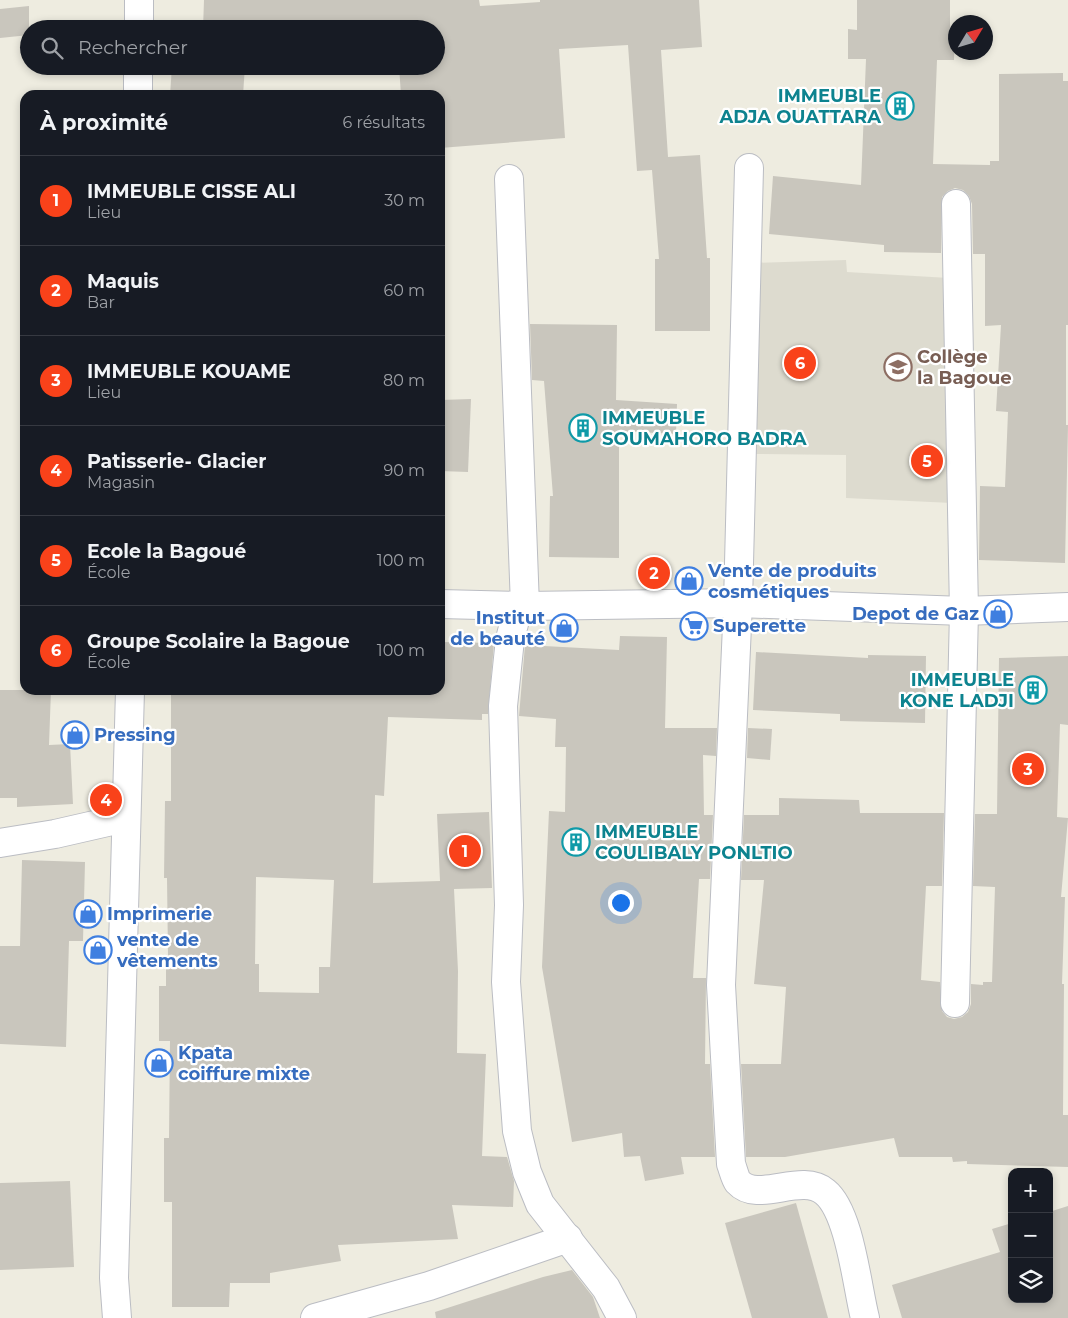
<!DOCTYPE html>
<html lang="fr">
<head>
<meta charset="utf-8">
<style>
  body { margin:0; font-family:Montserrat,sans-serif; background:#20242c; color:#f1f3f6 }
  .controls { position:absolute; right:15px; bottom:15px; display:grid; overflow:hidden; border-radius:10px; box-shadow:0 2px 8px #0003 }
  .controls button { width:45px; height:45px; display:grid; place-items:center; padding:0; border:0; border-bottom:1px solid #363941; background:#171b24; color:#f1f3f6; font:25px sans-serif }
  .compass { position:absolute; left:948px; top:15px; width:45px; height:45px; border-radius:50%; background:#171b24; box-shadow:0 2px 8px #0003; rotate:52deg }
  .you { position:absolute; left:620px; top:902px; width:18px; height:18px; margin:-12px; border:4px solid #fff; border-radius:50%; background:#1a73e8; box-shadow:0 0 0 8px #1a73e833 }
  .badge { display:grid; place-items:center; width:32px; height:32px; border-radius:50%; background:#f9421a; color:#fff; font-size:16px; font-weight:700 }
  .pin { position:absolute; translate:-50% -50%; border:2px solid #fff; box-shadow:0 1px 5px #0006 }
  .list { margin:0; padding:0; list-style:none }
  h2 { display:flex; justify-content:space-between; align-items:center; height:65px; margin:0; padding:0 20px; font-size:21px }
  h2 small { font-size:16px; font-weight:400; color:#9ea1a6 }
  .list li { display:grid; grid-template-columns:32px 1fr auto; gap:15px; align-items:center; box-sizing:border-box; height:90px; padding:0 20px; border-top:1px solid #363941 }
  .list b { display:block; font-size:19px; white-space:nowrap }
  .list p { margin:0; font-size:16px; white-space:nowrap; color:#9ea1a6 }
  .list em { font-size:16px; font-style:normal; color:#9ea1a6 }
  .icon { flex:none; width:28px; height:28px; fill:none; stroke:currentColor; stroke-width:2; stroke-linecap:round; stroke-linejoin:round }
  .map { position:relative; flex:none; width:1068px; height:1318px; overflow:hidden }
  .search { position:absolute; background:#171b24; box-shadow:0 2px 8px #0003; left:20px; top:20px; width:425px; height:55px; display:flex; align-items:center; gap:12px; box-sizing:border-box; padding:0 18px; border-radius:28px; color:#9ea1a6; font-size:19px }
  .panel { position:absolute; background:#171b24; box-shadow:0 2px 8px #0003; left:20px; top:90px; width:425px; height:605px; border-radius:15px }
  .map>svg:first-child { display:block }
  .education { fill:#dddbcf }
  .building { fill:#c9c6bd; fill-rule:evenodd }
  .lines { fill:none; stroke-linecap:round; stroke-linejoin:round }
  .minor-casing { stroke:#bbbdc3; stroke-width:30 }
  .minor { stroke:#fff; stroke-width:28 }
  .labels { text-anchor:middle; stroke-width:4.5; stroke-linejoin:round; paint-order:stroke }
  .culture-label { font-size:18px; font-weight:bold; fill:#0d838f; stroke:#fff; text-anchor:end }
  .education-label { font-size:18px; font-weight:bold; fill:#785e54; stroke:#fff; text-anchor:start }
  .shop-label { font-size:18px; font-weight:bold; fill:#366cbe; stroke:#fff; text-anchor:start }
</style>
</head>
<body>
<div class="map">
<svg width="1068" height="1318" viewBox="0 0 1068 1318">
  <rect width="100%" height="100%" fill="#eeece0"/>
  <polygon class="education" points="846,260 847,272 949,278 952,503 846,498 846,455 756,454 752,263"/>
  <g class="building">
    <polygon points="204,0 479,0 480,6 540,2 540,0 699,0 702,47 661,50 668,157 700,155 707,258 710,258 710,331 655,331 655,259 659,259 652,170 637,171 628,45 559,49 565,138 440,148 440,95 401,95 399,66 436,66 436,29 203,29"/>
    <polygon points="857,0 950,0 950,31 955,31 954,60 937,60 933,164 990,165 990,161 999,161 999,74 1063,73 1063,81 1068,81 1068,325 1066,325 1066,425 1068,425 1065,563 979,560 980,486 1005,487 1008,412 996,411 1001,325 985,326 985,254 973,254 972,204 969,196 963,190 955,188 948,191 942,197 941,253 884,252 884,245 769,234 773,176 861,185 866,59 848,59 848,29 857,30"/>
    <polygon points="29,6 29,35 0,38 0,9"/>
    <polygon points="172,66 245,66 243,95 170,95"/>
    <polygon points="530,324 617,325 616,400 677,404 676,434 619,431 619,558 549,557 550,496 553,496 544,381 532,380"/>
    <polygon points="471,399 468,472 440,471 440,400"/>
    <polygon points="620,636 667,637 665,728 717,728 716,756 703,755 704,815 713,815 710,879 699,879 693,978 706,978 705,1064 710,1064 715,1157 681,1157 684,1174 645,1181 640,1156 624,1157 622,1133 572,1142 542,967 549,811 565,812 566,747 555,747 556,719 519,716 525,645 619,650"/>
    <path d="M440,642L494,643L488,714H482V720L388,717L384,796L375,795L373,883L440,881L437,814L489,812L492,888L454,889L458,971L457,1053L486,1054L482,1156L507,1157L514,1181L513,1207L452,1205L458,1239L338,1245L341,1261L270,1273V1283H230L229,1307H172V1202H164V1138H169L170,1041H159V986H166V957H168L167,878H164L165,801H171V690H440ZM256,877L334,880L330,967H319V993L259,992V964H255Z"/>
    <polygon points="756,652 868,658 868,655 926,656 925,723 840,721 840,714 753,710"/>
    <polygon points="1068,656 1068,725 1060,724 1057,817 1068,818 1061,897 1065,897 1062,984 1064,984 1063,1115 1068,1115 1068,1167 967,1164 967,1161 953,1162 952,1157 899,1157 894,1138 785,1157 746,1157 741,1064 781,1064 786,987 754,984 764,880 741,880 744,815 779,815 779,798 859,800 860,813 944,813 942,886 926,886 921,980 940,982 942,1011 947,1017 954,1019 962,1017 968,1012 971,1004 971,984 983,985 983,982 992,982 995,887 973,886 975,814 997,814 999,658"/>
    <polygon points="0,690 51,690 49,745 70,744 73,804 17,807 17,798 0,798"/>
    <polygon points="748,728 772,729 770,760 747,758"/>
    <polygon points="22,860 85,862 83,941 69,941 66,1047 0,1044 0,946 20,946"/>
    <polygon points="70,1181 74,1267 0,1270 0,1183"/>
    <polygon points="796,1203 828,1318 752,1318 725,1223"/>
    <polygon points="1068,1206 1068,1318 902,1318 892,1285 1000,1252 992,1229 1012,1223 1012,1299 1049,1299 1049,1212"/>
    <polygon points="572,1270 593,1297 600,1318 436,1318 435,1312 543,1277"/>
  </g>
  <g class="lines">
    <g class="minor-casing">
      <g id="minor">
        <polyline points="139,29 139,0"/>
        <polyline points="138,95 138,66"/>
        <path d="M749,168L738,603L721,985L731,1164C733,1169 735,1178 738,1182C758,1204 801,1172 825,1192C850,1212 857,1287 865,1318"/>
        <polyline points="509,179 525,606 515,620 510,639 503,706 509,905 506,982 517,1131 527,1172 540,1204 606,1288 622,1318"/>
        <polyline points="440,604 525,606 738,603 964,611 1068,607"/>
        <polyline points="0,843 55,834 125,818"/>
        <polyline points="955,1003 964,611 956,204"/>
        <polyline points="117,1318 114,1278 130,690"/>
        <polyline points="315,1318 429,1286 568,1238"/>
      </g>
    </g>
    <use href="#minor" class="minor"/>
  </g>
  <defs>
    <g id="building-ring" transform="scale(1.4375)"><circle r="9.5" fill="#fff" stroke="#0f9aa8" stroke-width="1.5"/><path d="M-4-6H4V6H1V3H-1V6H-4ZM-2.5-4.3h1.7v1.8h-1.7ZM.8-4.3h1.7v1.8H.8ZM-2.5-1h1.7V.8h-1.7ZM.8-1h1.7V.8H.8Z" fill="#0f9aa8"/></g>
    <g id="school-ring" transform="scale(1.4375)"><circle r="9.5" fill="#fff" stroke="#8d6e63" stroke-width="1.5"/><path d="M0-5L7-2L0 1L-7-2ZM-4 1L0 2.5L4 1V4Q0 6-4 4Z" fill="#8d6e63"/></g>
    <g id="shop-ring" transform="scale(1.4375)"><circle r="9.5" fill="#fff" stroke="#3f7fe0" stroke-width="1.5"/><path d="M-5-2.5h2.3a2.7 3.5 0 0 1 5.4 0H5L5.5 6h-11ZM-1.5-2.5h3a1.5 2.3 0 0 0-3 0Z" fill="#3f7fe0"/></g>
    <g id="supermarket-ring" transform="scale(1.4375)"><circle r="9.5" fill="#fff" stroke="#3f7fe0" stroke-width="1.5"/><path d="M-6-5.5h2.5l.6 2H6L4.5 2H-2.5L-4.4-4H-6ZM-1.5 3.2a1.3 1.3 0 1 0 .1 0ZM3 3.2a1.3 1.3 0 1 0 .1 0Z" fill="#3f7fe0"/></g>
  </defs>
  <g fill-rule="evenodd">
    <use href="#building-ring" x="900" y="106"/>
    <use href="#school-ring" x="898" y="367"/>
    <use href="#building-ring" x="583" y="428"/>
    <use href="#shop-ring" x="689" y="581"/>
    <use href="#shop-ring" x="998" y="614"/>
    <use href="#supermarket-ring" x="694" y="626"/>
    <use href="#shop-ring" x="564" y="628"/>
    <use href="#building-ring" x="1033" y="690"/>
    <use href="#shop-ring" x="75" y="735"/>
    <use href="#building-ring" x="576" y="842"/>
    <use href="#shop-ring" x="88" y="914"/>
    <use href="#shop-ring" x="98" y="950"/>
    <use href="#shop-ring" x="159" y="1063"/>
  </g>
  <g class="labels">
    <g class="culture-label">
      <text x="881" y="102">IMMEUBLE<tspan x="881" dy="21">ADJA OUATTARA</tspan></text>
      <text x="602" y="424" text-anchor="start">IMMEUBLE<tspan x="602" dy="21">SOUMAHORO BADRA</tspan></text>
      <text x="1014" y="686">IMMEUBLE<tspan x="1014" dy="21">KONE LADJI</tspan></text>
      <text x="595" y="838" text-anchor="start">IMMEUBLE<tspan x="595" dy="21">COULIBALY PONLTIO</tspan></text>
    </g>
    <g class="education-label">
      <text x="917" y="363">Collège<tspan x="917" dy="21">la Bagoue</tspan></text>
    </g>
    <g class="shop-label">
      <text x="708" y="577">Vente de produits<tspan x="708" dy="21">cosmétiques</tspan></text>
      <text x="979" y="620" text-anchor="end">Depot de Gaz</text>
      <text x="545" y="624" text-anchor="end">Institut<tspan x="545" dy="21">de beauté</tspan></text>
      <text x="713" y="632">Superette</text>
      <text x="94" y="741">Pressing</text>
      <text x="107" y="920">Imprimerie</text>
      <text x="117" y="946">vente de<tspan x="117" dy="21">vêtements</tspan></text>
      <text x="178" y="1059">Kpata<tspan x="178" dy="21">coiffure mixte</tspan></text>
    </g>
  </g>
</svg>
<div class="controls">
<button>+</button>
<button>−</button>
<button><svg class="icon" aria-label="layers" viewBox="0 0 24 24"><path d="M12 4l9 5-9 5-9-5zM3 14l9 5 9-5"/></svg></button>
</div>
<svg class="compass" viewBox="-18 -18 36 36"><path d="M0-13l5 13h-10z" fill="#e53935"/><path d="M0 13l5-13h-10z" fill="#9ea1a6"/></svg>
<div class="you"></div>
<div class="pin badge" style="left:465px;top:851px">1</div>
<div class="pin badge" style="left:654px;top:573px">2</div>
<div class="pin badge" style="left:1028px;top:769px">3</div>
<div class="pin badge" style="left:106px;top:800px">4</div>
<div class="pin badge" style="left:927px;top:461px">5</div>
<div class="pin badge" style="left:800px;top:363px">6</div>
<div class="search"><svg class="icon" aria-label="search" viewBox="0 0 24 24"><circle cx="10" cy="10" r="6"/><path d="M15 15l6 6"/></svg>Rechercher</div>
<section class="panel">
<h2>À proximité<small>6 résultats</small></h2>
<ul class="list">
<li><span class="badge">1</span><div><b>IMMEUBLE CISSE ALI</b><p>Lieu</p></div><em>30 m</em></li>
<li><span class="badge">2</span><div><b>Maquis</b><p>Bar</p></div><em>60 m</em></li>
<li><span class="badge">3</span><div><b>IMMEUBLE KOUAME</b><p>Lieu</p></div><em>80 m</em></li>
<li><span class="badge">4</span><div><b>Patisserie- Glacier</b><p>Magasin</p></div><em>90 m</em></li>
<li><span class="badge">5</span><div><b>Ecole la Bagoué</b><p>École</p></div><em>100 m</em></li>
<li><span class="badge">6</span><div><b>Groupe Scolaire la Bagoue</b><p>École</p></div><em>100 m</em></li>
</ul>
</section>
</div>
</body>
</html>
